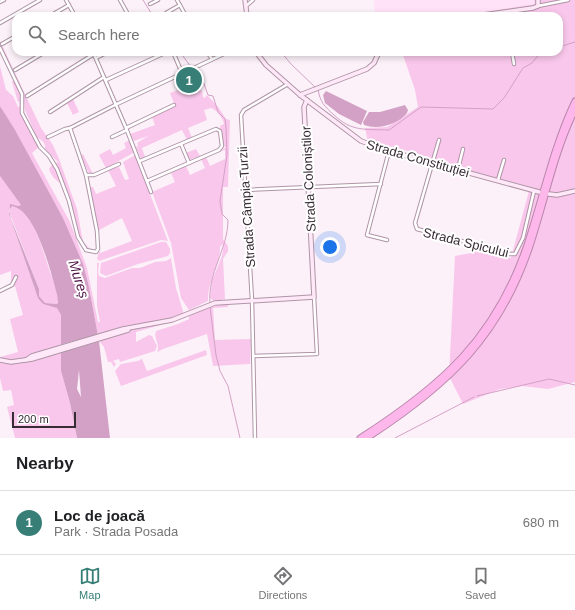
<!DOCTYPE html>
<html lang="en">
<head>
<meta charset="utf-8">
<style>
  body { margin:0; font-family:Helvetica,sans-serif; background:#f6f6f6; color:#202124 }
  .scale { position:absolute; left:12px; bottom:10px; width:64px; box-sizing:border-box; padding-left:4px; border:2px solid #372c34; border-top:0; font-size:11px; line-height:14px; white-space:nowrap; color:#372c34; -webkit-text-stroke:3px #fff; paint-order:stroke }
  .you { position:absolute; left:330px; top:247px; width:14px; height:14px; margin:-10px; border:3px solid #fff; border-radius:50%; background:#1a73e8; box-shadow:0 0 0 6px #1a73e833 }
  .badge { display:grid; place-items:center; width:26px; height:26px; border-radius:50%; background:#377e77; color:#fff; font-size:13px; font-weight:700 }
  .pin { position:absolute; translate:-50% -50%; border:2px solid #fff; box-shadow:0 1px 4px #0006 }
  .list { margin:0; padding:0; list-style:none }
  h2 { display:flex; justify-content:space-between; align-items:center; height:52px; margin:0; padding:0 16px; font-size:17px }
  h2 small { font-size:13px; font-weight:400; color:#757577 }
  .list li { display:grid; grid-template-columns:26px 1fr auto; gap:12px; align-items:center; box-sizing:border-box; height:64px; padding:0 16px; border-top:1px solid #e0e0e0 }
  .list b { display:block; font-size:15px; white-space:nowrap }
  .list p { margin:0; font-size:13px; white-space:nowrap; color:#757577 }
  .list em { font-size:13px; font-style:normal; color:#757577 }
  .icon { flex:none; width:22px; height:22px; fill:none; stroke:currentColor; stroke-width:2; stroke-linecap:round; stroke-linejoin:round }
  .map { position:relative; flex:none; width:575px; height:438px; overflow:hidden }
  .search { position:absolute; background:#fff; box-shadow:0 2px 6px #0003; left:12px; right:12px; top:12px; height:44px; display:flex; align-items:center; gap:10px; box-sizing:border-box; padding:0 14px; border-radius:12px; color:#757577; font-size:15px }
  .sheet { height:116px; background:#fff }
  nav { display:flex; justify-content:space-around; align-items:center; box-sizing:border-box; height:56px; border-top:1px solid #e0e0e0; background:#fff; font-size:11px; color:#757577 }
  nav a { display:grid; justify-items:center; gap:2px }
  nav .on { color:#377e77 }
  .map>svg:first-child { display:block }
  .built { fill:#ffe2f7 }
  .green { fill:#f9c7eb }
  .water { fill:#d4a1c6; fill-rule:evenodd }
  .pier { fill:#fcf1f9 }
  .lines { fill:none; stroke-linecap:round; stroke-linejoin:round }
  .stream { stroke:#d4a1c6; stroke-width:1 }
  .street-casing { stroke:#af95a7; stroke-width:4.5 }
  .secondary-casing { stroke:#af95a7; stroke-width:5.5 }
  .highway-casing { stroke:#b886ab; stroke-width:7 }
  .street { stroke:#fff; stroke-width:2.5 }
  .secondary { stroke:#ffe9f9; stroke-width:3.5 }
  .highway { stroke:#feb7eb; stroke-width:5 }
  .labels { text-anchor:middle; stroke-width:4; stroke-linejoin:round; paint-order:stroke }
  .street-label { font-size:13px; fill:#372c34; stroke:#fff }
  .water-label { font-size:14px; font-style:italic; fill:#4c1041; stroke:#fff }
</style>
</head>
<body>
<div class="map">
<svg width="575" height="438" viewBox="0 0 575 438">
  <rect width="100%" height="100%" fill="#fcf1f9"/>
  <polygon class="built" points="374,0 534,0 535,4 459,16 375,16"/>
  <g class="green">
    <polygon points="534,0 575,0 575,382 548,389 522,386 500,389 463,404 449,376 455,256 471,253 474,248 511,258 530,187 451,166 408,151 368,142 365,128 387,127 418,107 415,90 402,52 559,52 559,16 459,16 535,4"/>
    <path d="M0,41L41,128L53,145L59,159L77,209L83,242L92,251L87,249L81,241L71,202L56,163L58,162L45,149C46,144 43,140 37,138L25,110L23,91L0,45Z"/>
    <polygon points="0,66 6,90 13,96 18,107 20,106 19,103 22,102 22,113 39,147 32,153 70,222 87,268 98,322 100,322 97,306 97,263 99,263 98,272 99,276 105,278 132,268 140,268 155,262 166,261 171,258 176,288 185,318 136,332 136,342 149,335 152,336 157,346 155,351 120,362 119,359 113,361 116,364 114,367 111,362 108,362 104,347 99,341 89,287 63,218 0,106"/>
    <path d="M184,74L202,91L203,97L205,98L207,95L219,108L226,119L230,120L228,187H223V239L228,246V251L223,259L225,299L214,301L210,298L212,281L222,256L224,243L220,247C220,266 207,282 208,301L189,310L181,298L171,243L152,192L175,182L171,173L186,166L190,175L205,168L201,159L206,157L210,166L225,159V150L217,152L225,148V146H223L220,126L224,124C223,118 217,110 211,108L204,110L207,120L188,128L192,138L187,140L182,130L142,148L145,157L141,159L136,147L138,146L137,143L148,136L134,141L130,134L155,125L152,117L175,106L170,93L186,87L182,75Z"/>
    <polygon points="14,79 23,100 18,102 12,82"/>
    <polygon points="73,99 79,112 73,115 67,103"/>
    <polygon points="130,140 135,152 106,168 99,155 110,149 113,155 126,148 124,143"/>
    <polygon points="196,149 200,156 189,160 186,153"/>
    <polygon points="83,154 93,174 89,173 80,156"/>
    <polygon points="135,155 168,241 161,240 99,261 97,259 99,251 100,253 132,241 122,218 99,230 90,187 93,187 96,194 116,186 108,170 119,167 125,180 129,179 123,162"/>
    <path d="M53,163L54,166L62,184C55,180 51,176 49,169Z"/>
    <polygon points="0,176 21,205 18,206 10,205 9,214 36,292 43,304 57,307 61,315 61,371 70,403 77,438 15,438 7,407 14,405 11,390 3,391 0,378 0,357 18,352 10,319 23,315 15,286 11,287 11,271 0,275"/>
    <path d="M13,205C35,215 43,251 50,272C53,280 61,297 57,304L45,303L39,296V289L10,214V207Z"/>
    <polygon points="161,242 166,242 170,249 170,253 168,256 138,264 106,276 100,273 101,263"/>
    <path d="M228,304V307L213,308L215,340L251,339L250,364L213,366L207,334L163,349L157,352C161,345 153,338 156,331L178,324L189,319V316C203,310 214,305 228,304Z"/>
    <polygon points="206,350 207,355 121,386 115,371 121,364 138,361 143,358 142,359 147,371"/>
  </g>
  <g class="water">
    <polygon points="326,91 367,111 361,125 339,114 325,103 323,95"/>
    <path d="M405,105L408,110L407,113C397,125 378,130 364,125L363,122L369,112H380Z"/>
    <path d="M0,106L15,130L63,218L83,264L89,287L99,341L110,438H77L70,403L61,371V315L57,308L43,304L38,298L9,214L10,204L18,206L21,205L0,176ZM12,206C36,210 51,273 57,294L58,302L57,304L45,303L39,296V289L11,219L9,210ZM79,370L81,397L77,389Z"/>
  </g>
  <polygon class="pier" points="99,334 101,341 59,353 59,345"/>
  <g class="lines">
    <g class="stream">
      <polyline points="143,0 153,16"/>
      <polyline points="559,47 575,42"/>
      <polyline points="180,52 191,67"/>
      <polyline points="281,52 291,64 315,87"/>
      <path d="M194,70L203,81L208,95L213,96L218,112L225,119L226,127L227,155L220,201L222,214L228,220C228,249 207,273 210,304"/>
      <path d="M318,89C320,102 324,106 334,115C352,132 365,129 389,130L421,107L493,109L504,98L523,68L532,63L541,52"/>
      <polyline points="210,307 216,355 220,371 228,386 240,438"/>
      <polyline points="477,396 549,379 575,385"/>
      <polyline points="395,438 474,397"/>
    </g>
    <g class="street-casing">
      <g id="street">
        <polyline points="66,0 75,16"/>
        <polyline points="120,0 129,16"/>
        <polyline points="177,0 186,16"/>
        <polyline points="0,2 4,0"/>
        <polyline points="150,4 158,0"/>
        <polyline points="246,6 253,0"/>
        <polyline points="538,6 568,0"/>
        <polyline points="504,12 505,16"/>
        <polyline points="166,13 180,5"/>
        <polyline points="50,16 69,5"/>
        <polyline points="0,23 40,0"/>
        <polyline points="2,44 16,36"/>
        <polyline points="0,48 22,94 22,113 40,147 49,156 57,169 69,201 78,237 86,250 96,252 98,249 97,231 86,175 70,128 117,104 228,52"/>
        <polyline points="93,52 126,128 151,192"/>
        <polyline points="173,52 182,73"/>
        <polyline points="207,52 212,59"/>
        <polyline points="512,52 514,64"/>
        <polyline points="96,58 108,52"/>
        <polyline points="15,70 45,52"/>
        <polyline points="106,80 167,52"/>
        <polyline points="27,96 94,54"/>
        <polyline points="50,112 104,77"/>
        <polyline points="126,128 174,105"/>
        <polyline points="48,137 65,129 70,128"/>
        <polyline points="112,137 127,130"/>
        <polyline points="439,140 415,223 417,229 510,254 515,254 523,238 534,191"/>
        <polyline points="181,144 189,163"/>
        <polyline points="140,161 216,129 220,131 222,146 219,150 147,181"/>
        <polyline points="458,169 463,149"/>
        <polyline points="86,175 94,175 119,164"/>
        <polyline points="498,180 504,160"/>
        <polyline points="245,190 381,184"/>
        <polyline points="387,240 367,235 389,151"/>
        <polyline points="0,291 12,285 16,277"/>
        <polyline points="254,356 317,354 314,297"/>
        <polyline points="255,438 252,300 241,115 244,110 288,84"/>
      </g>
    </g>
    <g class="secondary-casing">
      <g id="secondary">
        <polyline points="245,0 247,16"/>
        <polyline points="476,16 533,8 538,6 538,0"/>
        <polyline points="256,52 266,65 300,95 361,141 389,151 539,192"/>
        <polyline points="300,95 367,69 374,63 379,52"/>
        <polyline points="549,194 557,195 575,191"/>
        <polyline points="0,360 11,362 32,359 128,330"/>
        <polyline points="26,360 32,356 123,329 172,320 215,303 314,297 304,107 307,100"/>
      </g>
    </g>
    <g class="highway-casing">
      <g id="highway">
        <path d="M360,438C441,386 495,339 527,245C543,197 553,147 575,101"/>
        <path d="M367,438C449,385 502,335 532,240C546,196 555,151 575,110"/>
      </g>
    </g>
    <use href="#street" class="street"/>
    <use href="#secondary" class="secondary"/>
    <use href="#highway" class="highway"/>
  </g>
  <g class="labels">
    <g class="street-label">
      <text transform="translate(418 158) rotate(16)" y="5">Strada Constituției</text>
      <text transform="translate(308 179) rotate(-93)" y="5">Strada Coloniștilor</text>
      <text transform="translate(246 207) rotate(-94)" y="5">Strada Câmpia Turzii</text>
      <text transform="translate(466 242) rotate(14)" y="5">Strada Spicului</text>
    </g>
    <g class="water-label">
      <text transform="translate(79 279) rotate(72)" y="5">Mureș</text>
    </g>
  </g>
</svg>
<div class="scale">200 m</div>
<div class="you"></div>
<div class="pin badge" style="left:189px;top:80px">1</div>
<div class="search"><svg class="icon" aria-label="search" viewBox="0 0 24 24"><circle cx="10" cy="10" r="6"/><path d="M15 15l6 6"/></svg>Search here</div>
</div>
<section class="sheet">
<h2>Nearby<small></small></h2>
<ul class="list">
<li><span class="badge">1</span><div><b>Loc de joacă</b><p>Park · Strada Posada</p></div><em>680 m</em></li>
</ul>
</section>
<nav>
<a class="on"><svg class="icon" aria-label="map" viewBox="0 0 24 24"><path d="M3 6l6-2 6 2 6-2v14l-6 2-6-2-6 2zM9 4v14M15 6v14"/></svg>Map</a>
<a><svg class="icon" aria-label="directions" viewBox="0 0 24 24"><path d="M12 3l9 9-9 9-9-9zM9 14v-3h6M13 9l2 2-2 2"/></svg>Directions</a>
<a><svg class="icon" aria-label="saved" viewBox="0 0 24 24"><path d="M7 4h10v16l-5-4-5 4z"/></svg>Saved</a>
</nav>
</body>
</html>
